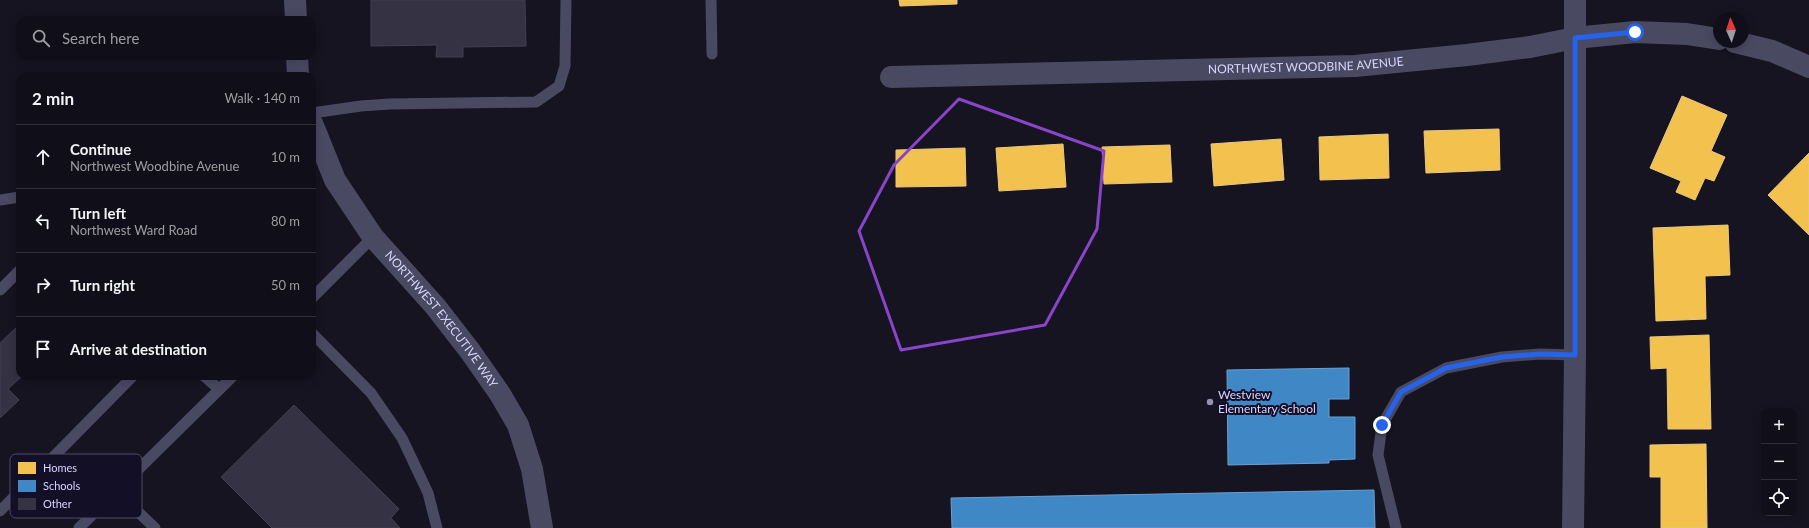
<!DOCTYPE html>
<html lang="en">
<head>
<meta charset="utf-8">
<style>
  body { margin:0; font-family:Lato,sans-serif; background:#1e1d26; color:#f1f3f6 }
  .controls { position:absolute; right:12px; bottom:12px; display:grid; overflow:hidden; border-radius:8px; box-shadow:0 2px 10px #0003 }
  .controls button { width:36px; height:36px; display:grid; place-items:center; padding:0; border:0; border-bottom:1px solid #302f38; background:#100f19; color:#f1f3f6; font:20px sans-serif }
  .compass { position:absolute; left:1713px; top:12px; width:36px; height:36px; border-radius:50%; background:#100f19; box-shadow:0 2px 10px #0003; rotate:357deg }
  .stop { position:absolute; width:12px; height:12px; margin:-9px; border:3px solid #2563eb; border-radius:50%; background:#fff }
  .stop.end { background:#2563eb; border-color:#fff; box-shadow:0 1px 4px #0008 }
  .list { margin:0; padding:0; list-style:none }
  h2 { display:flex; justify-content:space-between; align-items:center; height:52px; margin:0; padding:0 16px; font-size:17px }
  h2 small { font-size:13px; font-weight:400; color:#9c9ca2 }
  .list li { display:grid; grid-template-columns:26px 1fr auto; gap:12px; align-items:center; box-sizing:border-box; height:64px; padding:0 16px; border-top:1px solid #302f38 }
  .list b { display:block; font-size:15px; white-space:nowrap }
  .list p { margin:0; font-size:13px; white-space:nowrap; color:#9c9ca2 }
  .list em { font-size:13px; font-style:normal; color:#9c9ca2 }
  .icon { flex:none; width:22px; height:22px; fill:none; stroke:currentColor; stroke-width:2; stroke-linecap:round; stroke-linejoin:round }
  .map { position:relative; flex:none; width:1809px; height:528px; overflow:hidden }
  .search { position:absolute; background:#100f19; box-shadow:0 2px 10px #0003; left:16px; top:16px; width:300px; height:44px; display:flex; align-items:center; gap:10px; box-sizing:border-box; padding:0 14px; border-radius:12px; color:#9c9ca2; font-size:15px }
  .panel { position:absolute; background:#100f19; box-shadow:0 2px 10px #0003; left:16px; top:72px; width:300px; height:308px; border-radius:12px }
  .map>svg:first-child { display:block }
  .homes { fill:#f2c14e; stroke:#eac783 }
  .schools { fill:#3f88c5; stroke:#6d9fd6 }
  .building { fill:#343243; stroke:#433f54 }
  .lines { fill:none; stroke-linecap:round; stroke-linejoin:round }
  .service { stroke:#4a4962; stroke-width:11 }
  .minor { stroke:#4a4962; stroke-width:22 }
  .route { stroke:#2563eb; stroke-width:5 }
  .marked { fill:none; stroke:#8945c9; stroke-width:3; stroke-linejoin:round }
  .poi-dot { fill:#9591b1; stroke:#130f26; stroke-width:1.5 }
  .labels { text-anchor:middle; stroke-width:4; stroke-linejoin:round; paint-order:stroke }
  .street-label { font-size:12px; fill:#d9d4ff; stroke:#130f26 }
  .poi-label { font-size:12px; fill:#d9d4ff; stroke:#130f26; text-anchor:start }
  .key { fill:#130f26; stroke:#4e4a67; stroke-width:1 }
  .key-label { font-size:11px; fill:#d9d4ff }
</style>
</head>
<body>
<div class="map">
<svg width="1809" height="528" viewBox="0 0 1809 528">
  <rect width="100%" height="100%" fill="#161421"/>
  <g class="homes">
    <polygon points="899,0 957,0 957,4 900,6"/>
    <polygon points="1682,96 1727,115 1711,151 1725,157 1714,181 1705,178 1695,200 1676,192 1681,181 1650,168"/>
    <polygon points="1499,129 1500,170 1426,173 1424,131"/>
    <polygon points="1388,134 1389,178 1320,180 1319,137"/>
    <polygon points="1281,139 1284,180 1214,186 1211,144"/>
    <polygon points="1063,144 1066,187 999,191 996,148"/>
    <polygon points="1170,145 1172,182 1104,184 1102,147"/>
    <polygon points="965,148 966,186 896,187 896,150"/>
    <polygon points="1809,153 1809,235 1768,195"/>
    <polygon points="1728,225 1730,275 1705,276 1706,319 1656,321 1653,228"/>
    <polygon points="1709,335 1711,429 1668,429 1667,368 1651,369 1650,337"/>
    <polygon points="1706,444 1707,528 1661,528 1661,477 1650,477 1650,445"/>
  </g>
  <g class="schools">
    <polygon points="1349,368 1349,399 1329,399 1329,417 1355,417 1355,459 1329,460 1329,463 1228,465 1227,370"/>
    <polygon points="1374,490 1375,528 952,528 951,498"/>
  </g>
  <g class="building">
    <polygon points="371,0 525,0 526,46 463,47 463,57 436,57 437,45 371,46"/>
    <polygon points="20,324 20,376 22,376 8,389 19,400 0,418 0,343"/>
    <polygon points="294,405 399,509 391,518 400,528 272,528 221,477"/>
  </g>
  <g class="lines">
    <g class="service">
      <polyline points="711,0 712,54"/>
      <polyline points="312,113 361,106 390,104 536,102 559,86 565,66 566,0"/>
      <polyline points="0,200 20,197"/>
      <polyline points="0,290 20,270"/>
      <polyline points="312,298 373,237"/>
      <polyline points="312,333 371,393 402,438 428,493 437,528"/>
      <polyline points="204,376 219,389"/>
      <polyline points="116,491 155,528"/>
      <polyline points="0,511 133,376"/>
      <polyline points="79,528 233,376"/>
      <polyline points="1396,528 1378,455 1382,425 1401,392 1446,368 1502,357 1540,354 1575,355"/>
    </g>
    <g class="minor">
      <polyline points="295,0 296,20"/>
      <polyline points="1735,42 1772,51 1809,67"/>
      <polyline points="297,56 298,76"/>
      <path id="s1" d="M891,77L1355,66L1467,55L1530,47L1575,38L1635,32L1687,34L1719,39"/>
      <path id="s2" d="M312,123L335,180L373,237L435,306L470,351L500,394L518,425L532,469L542,528"/>
      <polyline points="1573,528 1575,355 1575,0"/>
    </g>
  </g>
  <g class="lines">
    <polyline class="route" points="1382,425 1401,392 1446,368 1502,357 1540,354 1575,355 1575,38 1635,32"/>
  </g>
  <path class="marked" d="M959,99L1104,151L1097,229L1045,325L901,350L859,231L894,165Z"/>
  <circle class="poi-dot" cx="1210" cy="402" r="4"/>
  <g class="labels">
    <g class="street-label">
      <text dy="4" stroke="none"><textPath href="#s1" startOffset="415">NORTHWEST WOODBINE AVENUE</textPath></text>
      <text dy="4" stroke="none"><textPath href="#s2" startOffset="237">NORTHWEST EXECUTIVE WAY</textPath></text>
    </g>
    <g class="poi-label">
      <text x="1218" y="399">Westview<tspan x="1218" dy="14">Elementary School</tspan></text>
    </g>
  </g>
  <rect x="10" y="454" width="132" height="64" rx="6" class="key"/>
  <rect x="18" y="462" width="18" height="12" fill="#f2c14e"/>
  <rect x="18" y="480" width="18" height="12" fill="#3f88c5"/>
  <rect x="18" y="498" width="18" height="12" fill="#343243"/>
  <g class="key-label">
    <text x="43" y="472">Homes</text>
    <text x="43" y="490">Schools</text>
    <text x="43" y="508">Other</text>
  </g>
</svg>
<div class="controls">
<button>+</button>
<button>−</button>
<button><svg class="icon" aria-label="locate" viewBox="0 0 24 24"><circle cx="12" cy="12" r="6"/><path d="M12 2v4M12 18v4M2 12h4M18 12h4"/></svg></button>
</div>
<svg class="compass" viewBox="-18 -18 36 36"><path d="M0-13l5 13h-10z" fill="#e53935"/><path d="M0 13l5-13h-10z" fill="#9c9ca2"/></svg>
<div class="stop" style="left:1635px;top:32px"></div>
<div class="stop end" style="left:1382px;top:425px"></div>
<div class="search"><svg class="icon" aria-label="search" viewBox="0 0 24 24"><circle cx="10" cy="10" r="6"/><path d="M15 15l6 6"/></svg>Search here</div>
<section class="panel">
<h2>2 min<small>Walk · 140 m</small></h2>
<ul class="list">
<li><svg class="icon" aria-label="ahead" viewBox="0 0 24 24"><path d="M12 20V5M6 11l6-6 6 6"/></svg><div><b>Continue</b><p>Northwest Woodbine Avenue</p></div><em>10 m</em></li>
<li><svg class="icon" aria-label="left" viewBox="0 0 24 24"><path d="M17 20v-9H6M10 6l-5 5 5 5"/></svg><div><b>Turn left</b><p>Northwest Ward Road</p></div><em>80 m</em></li>
<li><svg class="icon" aria-label="right" viewBox="0 0 24 24"><path d="M7 20v-9h11M14 6l5 5-5 5"/></svg><div><b>Turn right</b></div><em>50 m</em></li>
<li><svg class="icon" aria-label="arrive" viewBox="0 0 24 24"><path d="M6 21V4h12l-3 4 3 4H6"/></svg><div><b>Arrive at destination</b></div></li>
</ul>
</section>
</div>
</body>
</html>
